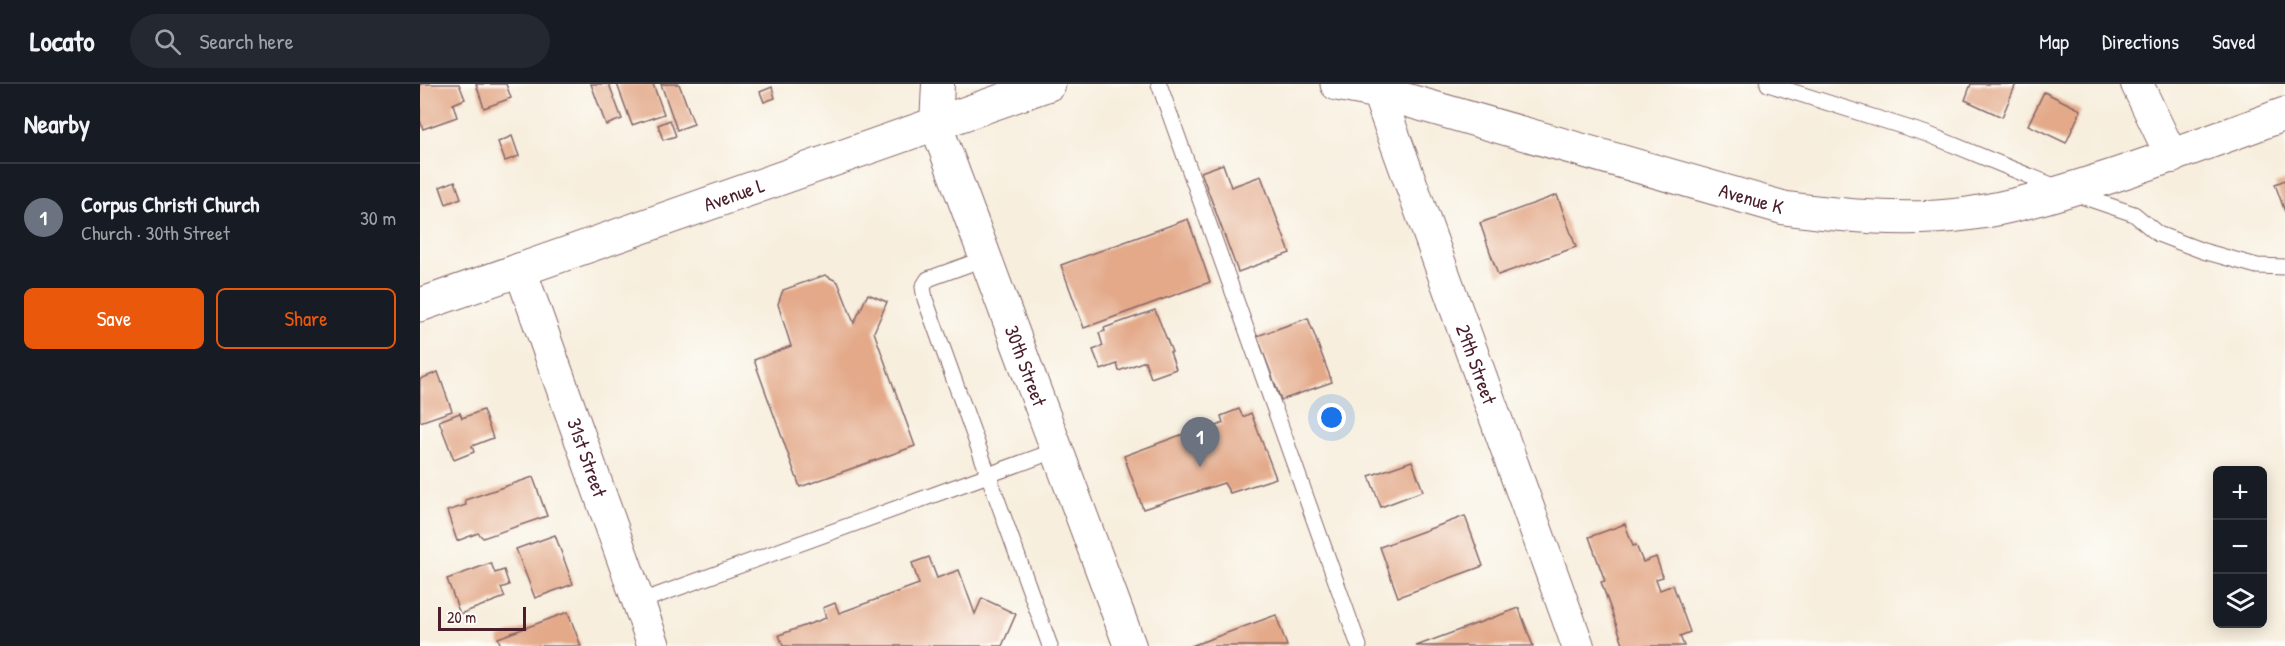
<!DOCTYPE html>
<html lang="en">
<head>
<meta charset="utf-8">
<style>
  body { margin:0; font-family:"Patrick Hand",sans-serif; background:#242831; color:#f1f3f6 }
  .controls { position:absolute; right:18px; bottom:18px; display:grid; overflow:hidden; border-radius:9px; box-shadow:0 3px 15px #0003 }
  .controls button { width:54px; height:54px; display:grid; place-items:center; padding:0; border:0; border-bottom:2px solid #363941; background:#171b24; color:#f1f3f6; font:30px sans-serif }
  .scale { position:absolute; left:18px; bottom:15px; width:88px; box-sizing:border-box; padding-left:6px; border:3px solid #4a1f2b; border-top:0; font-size:16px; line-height:21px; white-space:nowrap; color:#4a1f2b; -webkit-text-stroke:4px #fdfcf7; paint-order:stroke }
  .you { position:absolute; left:912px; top:334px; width:21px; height:21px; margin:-15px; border:4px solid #fff; border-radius:50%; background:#1a73e8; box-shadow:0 0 0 9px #1a73e833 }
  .badge { display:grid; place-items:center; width:39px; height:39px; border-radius:50%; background:#ea580c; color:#fff; font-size:20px; font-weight:700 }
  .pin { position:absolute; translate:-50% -50px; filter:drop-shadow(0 2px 3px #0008) }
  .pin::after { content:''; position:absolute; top:32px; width:21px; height:18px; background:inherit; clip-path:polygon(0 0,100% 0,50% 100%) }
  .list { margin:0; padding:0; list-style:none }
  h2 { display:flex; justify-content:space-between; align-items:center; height:78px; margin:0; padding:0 24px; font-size:26px }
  h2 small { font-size:20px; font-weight:400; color:#9ea1a6 }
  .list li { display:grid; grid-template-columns:39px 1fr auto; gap:18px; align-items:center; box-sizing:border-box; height:108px; padding:0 24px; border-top:2px solid #363941 }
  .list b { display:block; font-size:22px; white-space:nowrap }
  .list p { margin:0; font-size:20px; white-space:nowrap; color:#9ea1a6 }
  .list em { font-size:20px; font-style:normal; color:#9ea1a6 }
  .actions { display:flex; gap:12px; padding:18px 24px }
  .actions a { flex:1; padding:14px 0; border:2px solid #ea580c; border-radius:9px; text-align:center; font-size:21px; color:#ea580c }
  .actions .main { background:#ea580c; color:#fff }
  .icon { flex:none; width:33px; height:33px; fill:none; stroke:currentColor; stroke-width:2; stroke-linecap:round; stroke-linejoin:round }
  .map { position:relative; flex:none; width:1865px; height:562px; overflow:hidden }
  header { display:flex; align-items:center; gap:36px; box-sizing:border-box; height:84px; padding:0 30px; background:#171b24; border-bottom:2px solid #363941 }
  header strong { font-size:28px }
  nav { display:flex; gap:33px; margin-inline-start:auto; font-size:21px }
  .search { width:420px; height:54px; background:#242831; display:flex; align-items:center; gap:15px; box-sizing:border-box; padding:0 21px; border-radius:33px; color:#9ea1a6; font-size:22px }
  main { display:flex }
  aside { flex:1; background:#171b24 }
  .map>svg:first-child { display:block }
  .building { fill:#e3a989 }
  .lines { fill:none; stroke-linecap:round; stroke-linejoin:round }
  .service-casing { stroke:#876769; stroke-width:17 }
  .minor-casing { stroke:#876769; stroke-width:34 }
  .tertiary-casing { stroke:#876769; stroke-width:35 }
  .service { stroke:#fff; stroke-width:15 }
  .minor { stroke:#fff; stroke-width:32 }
  .tertiary { stroke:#fff; stroke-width:33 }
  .labels { text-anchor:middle; stroke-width:4.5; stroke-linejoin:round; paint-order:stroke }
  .street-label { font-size:20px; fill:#4a1f2b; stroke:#fdfcf7 }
</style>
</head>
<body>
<header>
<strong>Locato</strong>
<div class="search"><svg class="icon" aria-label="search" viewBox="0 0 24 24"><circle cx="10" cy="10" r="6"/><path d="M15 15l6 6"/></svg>Search here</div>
<nav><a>Map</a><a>Directions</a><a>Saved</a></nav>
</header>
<main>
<aside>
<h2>Nearby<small></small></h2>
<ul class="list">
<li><span class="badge" style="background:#6b7280">1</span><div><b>Corpus Christi Church</b><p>Church · 30th Street</p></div><em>30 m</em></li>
</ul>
<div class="actions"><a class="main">Save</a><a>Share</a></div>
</aside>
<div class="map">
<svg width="1865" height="562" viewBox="0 0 1865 562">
  <rect width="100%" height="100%" fill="#fdfcf7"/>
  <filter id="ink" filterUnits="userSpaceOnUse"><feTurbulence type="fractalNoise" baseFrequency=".0167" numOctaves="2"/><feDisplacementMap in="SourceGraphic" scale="12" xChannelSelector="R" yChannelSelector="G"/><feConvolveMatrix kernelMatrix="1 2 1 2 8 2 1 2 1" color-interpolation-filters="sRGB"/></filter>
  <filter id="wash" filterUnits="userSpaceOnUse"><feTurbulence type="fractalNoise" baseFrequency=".008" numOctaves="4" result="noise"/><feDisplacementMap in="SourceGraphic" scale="24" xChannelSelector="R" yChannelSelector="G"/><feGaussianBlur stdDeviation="1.35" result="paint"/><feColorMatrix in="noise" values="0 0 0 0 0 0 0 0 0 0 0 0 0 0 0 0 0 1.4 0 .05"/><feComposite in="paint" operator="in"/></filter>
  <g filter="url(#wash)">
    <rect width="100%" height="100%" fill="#f7eedd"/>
    <g id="blocks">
      <g class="building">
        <polygon points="0,0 39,0 45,15 33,20 37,33 3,45 0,36"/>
        <polygon points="56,0 86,0 91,14 64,24"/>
        <polygon points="171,0 189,0 202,35 186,41"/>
        <polygon points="197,0 233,0 244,30 212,41"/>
        <polygon points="241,0 259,0 274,40 257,46"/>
        <polygon points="1551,0 1596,0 1582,33 1545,16"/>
        <polygon points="352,3 355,14 344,18 340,8"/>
        <polygon points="1624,8 1661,26 1646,59 1608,41"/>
        <polygon points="250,36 256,52 243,56 238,41"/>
        <polygon points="92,52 99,72 85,77 78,58"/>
        <polygon points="803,80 811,103 841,92 870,169 818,188 781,88"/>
        <polygon points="1865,96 1865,128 1855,100"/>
        <polygon points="35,97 41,114 26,120 20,103"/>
        <polygon points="1137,111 1156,163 1078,191 1060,139"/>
        <polygon points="768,135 790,198 664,244 641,181"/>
        <polygon points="405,191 418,198 434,239 448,210 467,218 454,248 495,362 380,403 334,276 371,262 358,220 363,206"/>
        <polygon points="735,226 752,268 750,268 756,285 731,294 725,277 699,287 697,280 681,286 673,266 683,262 679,249 685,247 684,244"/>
        <polygon points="888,234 912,298 861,316 837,252"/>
        <polygon points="18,288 32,327 0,338 0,295"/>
        <polygon points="819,325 823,333 831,329 856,394 810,409 804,399 723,425 704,372 785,342 787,347 803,339 801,332"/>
        <polygon points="63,326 73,354 52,362 54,368 34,376 19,337 40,329 42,334"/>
        <polygon points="992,377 1003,407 961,423 949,392"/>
        <polygon points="113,393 127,432 63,454 58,449 37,457 27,427 46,421 45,416"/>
        <polygon points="1045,432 1063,482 978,513 960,463"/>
        <polygon points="1205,440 1213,462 1216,461 1223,478 1236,473 1243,493 1236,495 1240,506 1253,501 1270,548 1260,552 1264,562 1204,562 1181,498 1185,497 1169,453"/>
        <polygon points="135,451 153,500 115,514 96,465"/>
        <polygon points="509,473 517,494 539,486 555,530 562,514 596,530 582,562 363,562 359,551 406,534 403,524 415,519 419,529 499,500 492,479"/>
        <polygon points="71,479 75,489 84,486 89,501 81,504 85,513 40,530 27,495"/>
        <polygon points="1099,524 1113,562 996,562"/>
        <polygon points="148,528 161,562 81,562 78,554"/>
        <polygon points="856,531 867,562 771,562"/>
      </g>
    </g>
  </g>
  <g filter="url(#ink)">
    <use href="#blocks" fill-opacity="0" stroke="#876769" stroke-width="1.5"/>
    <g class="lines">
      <g class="service-casing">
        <g id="service">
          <polyline points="739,0 939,562"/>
          <polyline points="1348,0 1507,50 1646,107 1714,130 1738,150 1783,167 1837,182 1865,183"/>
          <polyline points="566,174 508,195 503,203 505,215 630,562"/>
          <polyline points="219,518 637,366"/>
        </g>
      </g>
      <g class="minor-casing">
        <g id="minor">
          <path id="s1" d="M518,0L516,41L710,562"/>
          <path id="s2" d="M955,0L1158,562"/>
          <polyline points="1717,0 1752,73"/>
          <path id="s3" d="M100,185L234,562"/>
        </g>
      </g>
      <g class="tertiary-casing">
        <g id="tertiary">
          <path id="s4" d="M917,0L958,8L1364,124C1425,132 1486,138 1547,130C1592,124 1636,110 1680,96C1742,76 1803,53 1865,30"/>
          <path id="s5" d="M0,221L629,0"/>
        </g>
      </g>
      <use href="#service" class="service"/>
      <use href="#minor" class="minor"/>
      <use href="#tertiary" class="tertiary"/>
    </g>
  </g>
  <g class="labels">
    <g class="street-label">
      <text dy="7" stroke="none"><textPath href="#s5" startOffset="333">Avenue L</textPath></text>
      <text dy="7" stroke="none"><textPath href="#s4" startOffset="430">Avenue K</textPath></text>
      <text dy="7" stroke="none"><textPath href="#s2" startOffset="298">29th Street</textPath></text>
      <text dy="7" stroke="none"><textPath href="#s1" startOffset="298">30th Street</textPath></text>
      <text dy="7" stroke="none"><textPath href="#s3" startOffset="200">31st Street</textPath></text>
    </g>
  </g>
</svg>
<div class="controls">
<button>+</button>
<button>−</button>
<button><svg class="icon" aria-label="layers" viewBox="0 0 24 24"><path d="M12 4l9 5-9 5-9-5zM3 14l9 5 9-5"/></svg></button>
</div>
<div class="scale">20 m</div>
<div class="you"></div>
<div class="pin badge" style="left:780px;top:383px;background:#6b7280">1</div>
</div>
</main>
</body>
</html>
